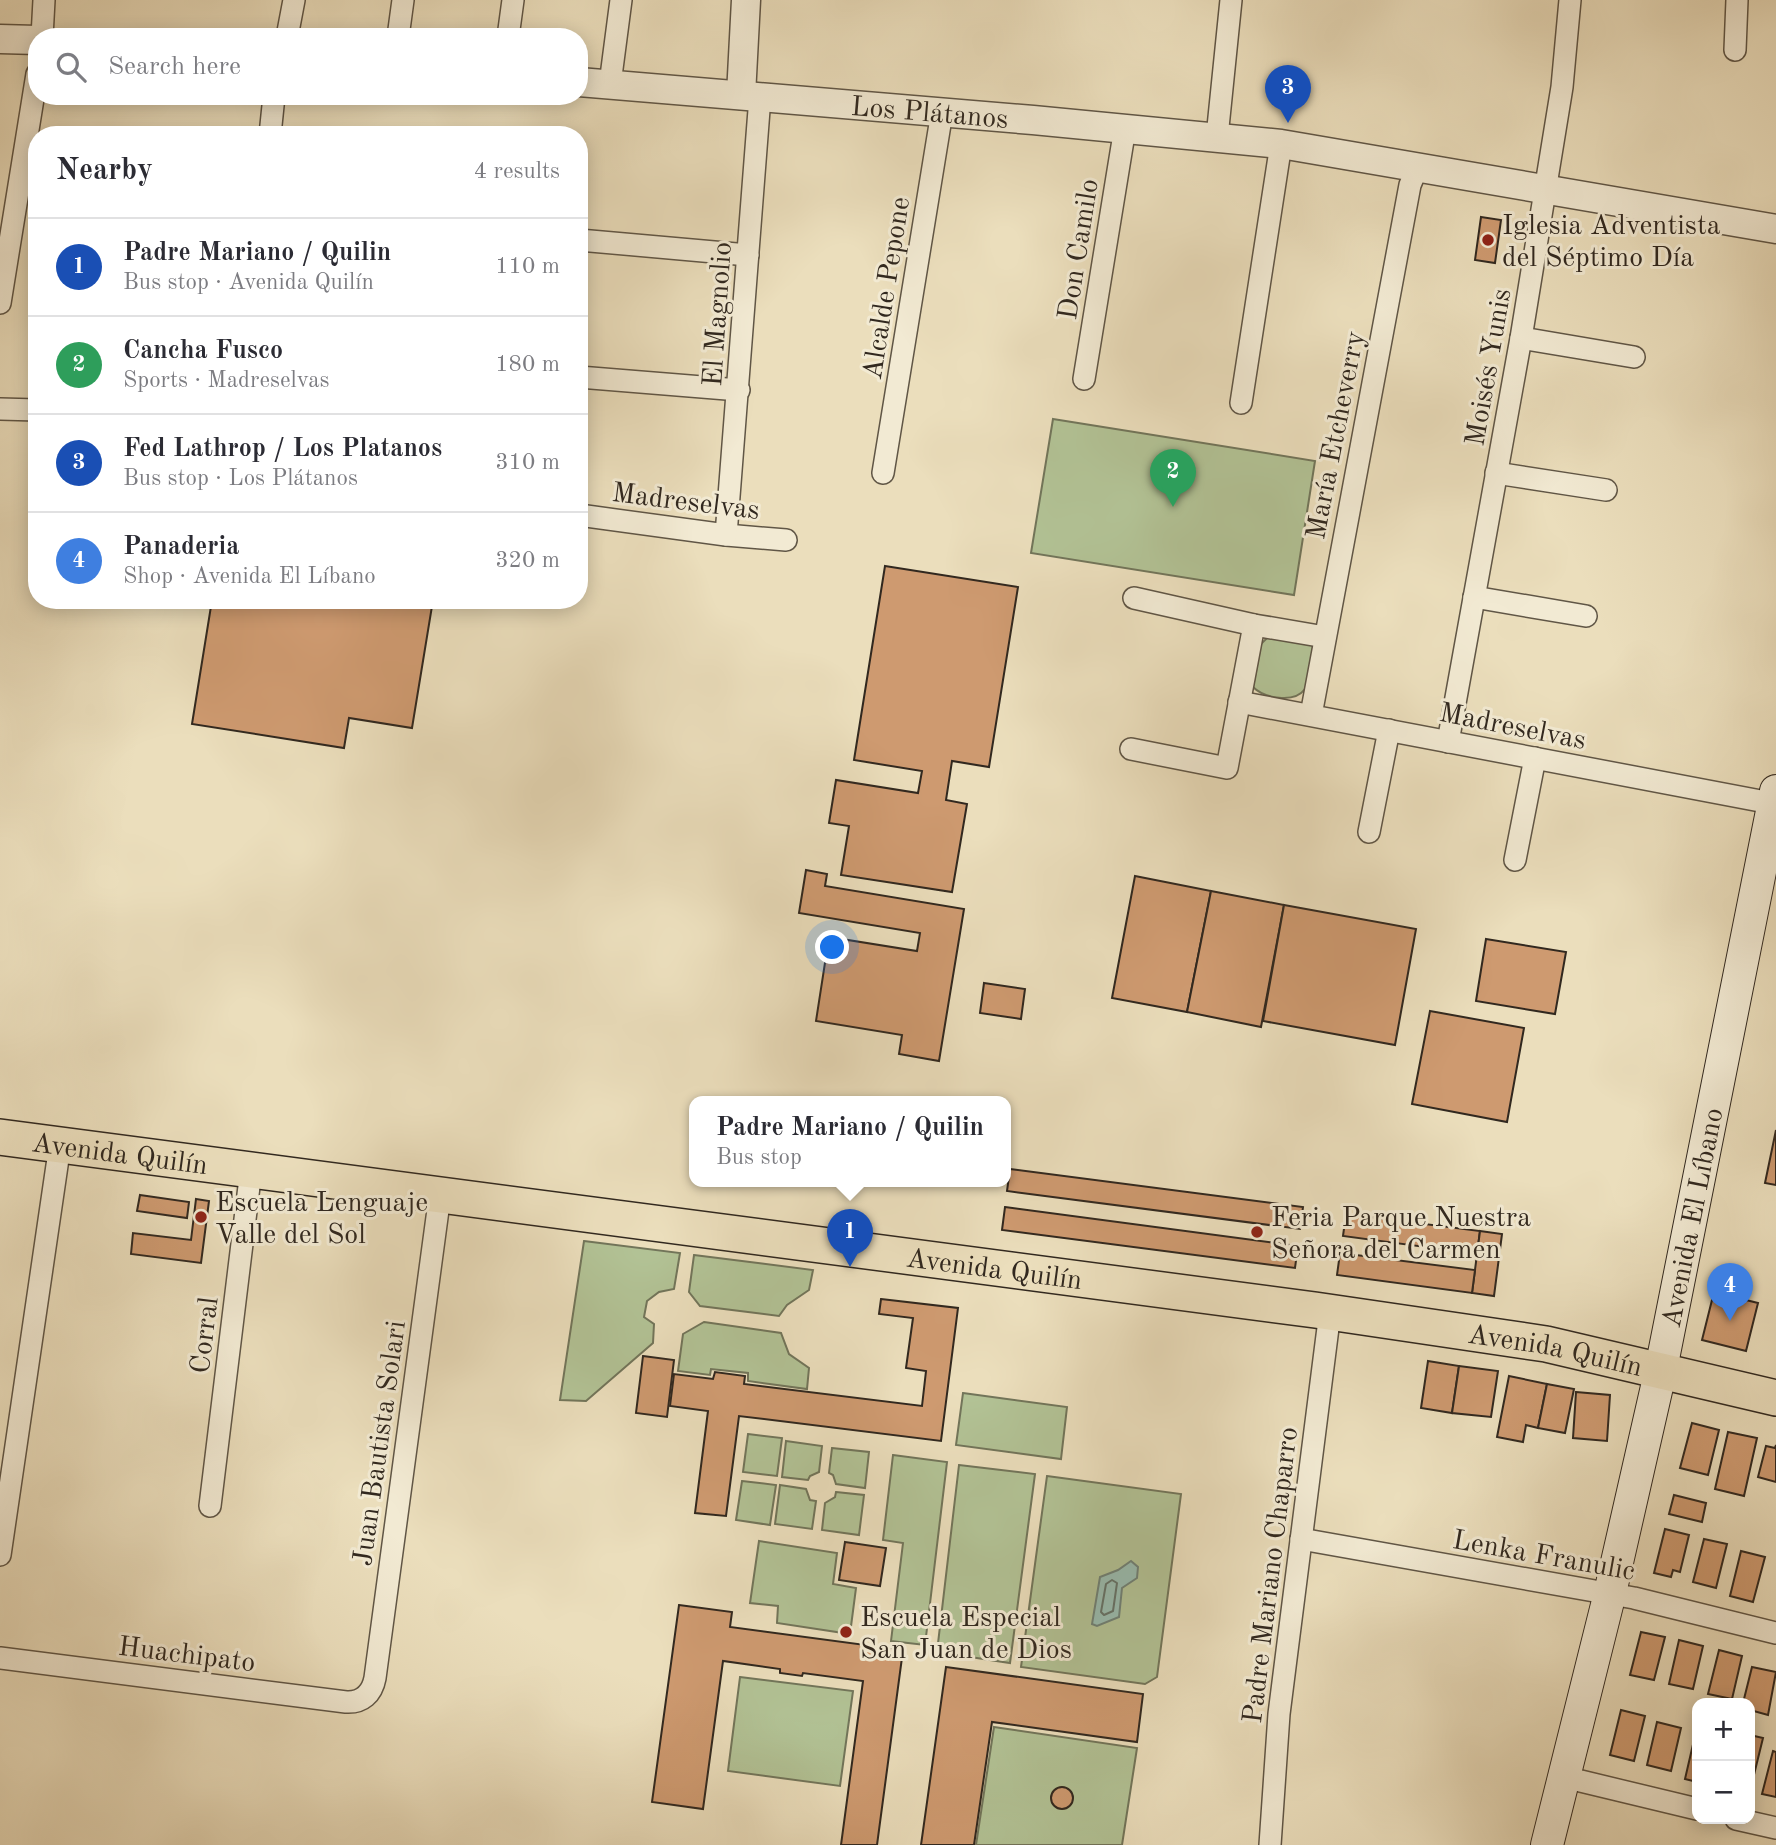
<!DOCTYPE html>
<html lang="en">
<head>
<meta charset="utf-8">
<style>
  body { margin:0; font-family:"Old Standard TT",serif; background:#f7f7f7; color:#2b2b33 }
  .controls { position:absolute; right:21px; bottom:21px; display:grid; overflow:hidden; border-radius:14px; box-shadow:0 4px 18px #0003 }
  .controls button { width:63px; height:63px; display:grid; place-items:center; padding:0; border:0; border-bottom:2px solid #e1e1e2; background:#fff; color:#2b2b33; font:35px sans-serif }
  .you { position:absolute; left:833px; top:948px; width:24px; height:24px; margin:-18px; border:5px solid #fff; border-radius:50%; background:#1a73e8; box-shadow:0 0 0 10px #1a73e833 }
  .badge { display:grid; place-items:center; width:46px; height:46px; border-radius:50%; background:#7c3aed; color:#fff; font-size:23px; font-weight:700 }
  .pin { position:absolute; translate:-50% -58px; filter:drop-shadow(0 2px 4px #0008) }
  .pin::after { content:''; position:absolute; top:37px; width:24px; height:21px; background:inherit; clip-path:polygon(0 0,100% 0,50% 100%) }
  .popup { position:absolute; left:689px; top:1096px; width:322px; height:91px; box-sizing:border-box; display:grid; place-content:center; border-radius:14px; background:#fff; filter:drop-shadow(0 2px 5px #0005); font-size:23px; white-space:nowrap; color:#7c7c81 }
  .popup b { font-size:26px; color:#2b2b33 }
  .popup::after { content:''; position:absolute; left:50%; top:100%; margin-left:-14px; border:14px solid transparent; border-top-color:#fff }
  .list { margin:0; padding:0; list-style:none }
  h2 { display:flex; justify-content:space-between; align-items:center; height:91px; margin:0; padding:0 28px; font-size:30px }
  h2 small { font-size:23px; font-weight:400; color:#7c7c81 }
  .list li { display:grid; grid-template-columns:46px 1fr auto; gap:21px; align-items:center; box-sizing:border-box; height:98px; padding:0 28px; border-top:2px solid #e1e1e2 }
  .list b { display:block; font-size:26px; white-space:nowrap }
  .list p { margin:0; font-size:23px; white-space:nowrap; color:#7c7c81 }
  .list em { font-size:23px; font-style:normal; color:#7c7c81 }
  .icon { flex:none; width:38px; height:38px; fill:none; stroke:currentColor; stroke-width:2; stroke-linecap:round; stroke-linejoin:round }
  .map { position:relative; flex:none; width:1776px; height:1845px; overflow:hidden }
  .search { position:absolute; background:#fff; box-shadow:0 4px 18px #0003; left:28px; top:28px; width:560px; height:77px; display:flex; align-items:center; gap:18px; box-sizing:border-box; padding:0 24px; border-radius:28px; color:#7c7c81; font-size:26px }
  .panel { position:absolute; background:#fff; box-shadow:0 4px 18px #0003; left:28px; top:126px; width:560px; height:483px; border-radius:28px }
  .map>svg:first-child { display:block }
  .green { fill:#b2c295; stroke:#72755a; stroke-width:2 }
  .water { fill:#98bcb0; stroke:#6f8176; stroke-width:2 }
  .lines { fill:none; stroke-linecap:round; stroke-linejoin:round }
  .shore { stroke:#647268; stroke-width:2 }
  .building { fill:#ce9a70; stroke:#31281f; stroke-width:2 }
  .minor-casing { stroke:#605646; stroke-width:24 }
  .tertiary-casing { stroke:#605646; stroke-width:31 }
  .secondary-casing { stroke:#31281f; stroke-width:34 }
  .primary-casing { stroke:#31281f; stroke-width:38 }
  .minor { stroke:#f2ead3; stroke-width:21 }
  .tertiary { stroke:#f2ead3; stroke-width:28 }
  .secondary { stroke:#f2ead3; stroke-width:32 }
  .primary { stroke:#ebdebc; stroke-width:35 }
  .poi-dot { fill:#8f2418; stroke:#f2ead3; stroke-width:2.5 }
  .labels { text-anchor:middle; stroke-width:6; stroke-linejoin:round; paint-order:stroke }
  .street-label { font-size:28px; fill:#31281f; stroke:#f2ead3 }
  .poi-label { font-size:28px; fill:#31281f; stroke:#f2ead3; text-anchor:start }
</style>
</head>
<body>
<div class="map">
<svg width="1776" height="1845" viewBox="0 0 1776 1845">
  <rect width="100%" height="100%" fill="#ebdebc"/>
  <filter id="stains"><feTurbulence type="fractalNoise" baseFrequency=".00286" numOctaves="4"/><feColorMatrix values="0 0 0 0 .2 0 0 0 0 .09 0 0 0 0 .02 0 0 0 .5 -.17"/></filter>
  <radialGradient id="worn" r=".72"><stop offset=".6" stop-color="#630" stop-opacity="0"/><stop offset="1" stop-color="#630" stop-opacity=".3"/></radialGradient>
  <g class="green">
    <polygon points="1053,419 1315,461 1294,595 1031,553"/>
    <path d="M1272,633L1313,643C1313,652 1310,681 1305,689C1294,704 1264,698 1253,687L1261,644Z"/>
    <polygon points="584,1241 680,1253 674,1289 659,1292 647,1301 644,1317 654,1324 653,1343 586,1401 560,1400"/>
    <polygon points="694,1255 813,1270 809,1290 787,1305 779,1316 700,1306 689,1292"/>
    <polygon points="704,1322 781,1333 789,1354 809,1368 807,1389 748,1381 748,1373 711,1369 710,1375 678,1371 683,1334"/>
    <polygon points="963,1393 1067,1407 1061,1459 956,1445"/>
    <polygon points="748,1434 782,1438 777,1476 743,1472"/>
    <polygon points="786,1441 822,1446 819,1472 810,1476 808,1480 782,1477"/>
    <polygon points="832,1448 869,1452 865,1488 836,1484 833,1475 829,1473"/>
    <polygon points="893,1455 947,1462 925,1645 891,1641 903,1543 883,1540"/>
    <polygon points="959,1465 1035,1474 1010,1663 937,1652"/>
    <polygon points="1047,1476 1181,1494 1157,1677 1145,1684 1021,1667"/>
    <polygon points="742,1481 776,1485 770,1525 736,1520"/>
    <polygon points="780,1485 806,1489 810,1500 816,1501 812,1529 775,1524"/>
    <polygon points="836,1492 864,1495 859,1535 822,1530 825,1503 835,1497"/>
    <polygon points="759,1541 837,1553 833,1584 856,1588 850,1634 777,1623 778,1606 750,1603"/>
    <polygon points="740,1677 853,1691 840,1786 728,1771"/>
    <polygon points="994,1727 1137,1748 1122,1845 976,1845"/>
  </g>
  <polygon class="water" points="1131,1561 1138,1567 1137,1578 1122,1588 1119,1617 1097,1626 1092,1624 1100,1577 1118,1570"/>
  <g class="lines">
    <polygon class="shore" points="1112,1580 1117,1583 1113,1611 1104,1615 1101,1612 1106,1584"/>
  </g>
  <g class="building">
    <polygon points="1481,217 1501,220 1495,263 1475,260"/>
    <polygon points="885,566 1018,587 989,767 952,761 946,800 967,804 952,892 841,875 849,826 829,823 836,780 918,793 922,771 854,760"/>
    <polygon points="212,600 433,600 412,728 349,718 344,748 192,724"/>
    <polygon points="806,870 827,874 825,886 964,909 939,1061 899,1054 902,1035 816,1021 829,937 917,951 920,933 799,913"/>
    <polygon points="1135,876 1211,891 1187,1012 1112,998"/>
    <polygon points="1211,891 1284,905 1261,1027 1187,1012"/>
    <polygon points="1284,905 1416,929 1395,1045 1263,1021"/>
    <polygon points="1486,939 1566,952 1555,1014 1476,1001"/>
    <polygon points="984,983 1025,989 1021,1019 980,1013"/>
    <polygon points="1430,1011 1524,1028 1507,1122 1412,1104"/>
    <polygon points="1776,1130 1776,1185 1765,1183"/>
    <polygon points="1010,1169 1303,1207 1300,1229 1007,1191"/>
    <polygon points="140,1195 189,1202 187,1218 137,1211"/>
    <polygon points="196,1199 209,1201 201,1263 131,1254 133,1233 191,1240"/>
    <polygon points="1005,1207 1298,1246 1295,1268 1002,1230"/>
    <polygon points="1346,1214 1480,1231 1477,1254 1343,1236"/>
    <polygon points="1480,1231 1502,1234 1494,1296 1472,1293"/>
    <polygon points="1340,1253 1475,1270 1472,1293 1337,1275"/>
    <polygon points="1714,1292 1758,1303 1746,1351 1702,1340"/>
    <polygon points="881,1299 958,1308 941,1441 739,1416 726,1516 695,1513 708,1411 670,1406 674,1374 713,1379 715,1372 745,1376 744,1384 922,1406 926,1371 906,1368 913,1318 879,1314"/>
    <polygon points="643,1356 674,1360 667,1417 636,1413"/>
    <polygon points="1428,1361 1459,1366 1452,1413 1421,1408"/>
    <polygon points="1459,1366 1498,1371 1491,1417 1452,1413"/>
    <polygon points="1509,1376 1547,1384 1538,1428 1526,1425 1523,1442 1497,1437"/>
    <polygon points="1547,1384 1574,1389 1565,1433 1538,1428"/>
    <polygon points="1576,1392 1610,1395 1607,1441 1573,1438"/>
    <polygon points="1692,1423 1719,1430 1708,1475 1680,1468"/>
    <polygon points="1728,1432 1757,1438 1744,1496 1715,1489"/>
    <polygon points="1776,1445 1776,1482 1758,1477 1766,1446 1775,1448"/>
    <polygon points="1674,1495 1706,1503 1702,1522 1669,1514"/>
    <polygon points="1665,1529 1689,1535 1680,1572 1673,1570 1671,1577 1654,1573"/>
    <polygon points="1704,1539 1727,1544 1716,1588 1693,1582"/>
    <polygon points="845,1542 886,1548 880,1586 839,1580"/>
    <polygon points="1741,1551 1765,1557 1753,1602 1730,1596"/>
    <polygon points="679,1605 732,1612 730,1627 903,1650 877,1845 841,1845 863,1681 803,1673 802,1676 780,1673 780,1669 723,1661 703,1809 652,1802"/>
    <polygon points="1641,1632 1665,1637 1654,1680 1630,1675"/>
    <polygon points="1679,1640 1703,1646 1693,1689 1669,1684"/>
    <polygon points="1719,1650 1742,1656 1732,1699 1708,1694"/>
    <polygon points="946,1667 1143,1694 1137,1742 992,1722 974,1845 921,1845"/>
    <polygon points="1752,1667 1776,1672 1768,1715 1750,1710 1750,1703 1743,1703"/>
    <polygon points="1621,1710 1645,1716 1634,1761 1610,1755"/>
    <polygon points="1657,1722 1681,1728 1671,1771 1647,1765"/>
    <polygon points="1750,1735 1763,1738 1750,1791"/>
    <polygon points="1694,1740 1697,1741 1697,1782 1685,1779"/>
    <polygon points="1773,1751 1776,1752 1776,1797 1762,1794"/>
    <circle cx="1062" cy="1798" r="11"/>
  </g>
  <g class="lines">
    <g class="minor-casing">
      <g id="minor">
        <polyline points="42,37 44,0"/>
        <polyline points="287,37 294,0"/>
        <polyline points="398,37 403,0"/>
        <polyline points="508,37 513,0"/>
        <polyline points="1735,50 1737,0"/>
        <polyline points="610,84 621,0"/>
        <polyline points="270,135 274,96"/>
        <polyline points="1217,137 1231,0"/>
        <polyline points="579,240 748,255"/>
        <polyline points="0,303 37,74"/>
        <polyline points="1521,338 1634,357"/>
        <polyline points="579,377 739,390"/>
        <polyline points="1084,379 1125,128"/>
        <polyline points="1241,403 1281,144"/>
        <polyline points="0,409 37,410"/>
        <polyline points="883,473 942,112"/>
        <polyline points="1496,473 1606,490"/>
        <polyline points="579,515 726,535 786,540"/>
        <polyline points="726,535 760,97"/>
        <polyline points="1474,597 1586,616"/>
        <polyline points="1134,598 1254,625 1325,637"/>
        <polyline points="1239,702 1776,804"/>
        <polyline points="1311,715 1410,185 1418,166"/>
        <polyline points="1448,742 1521,338 1562,87 1570,0"/>
        <polyline points="1131,749 1227,768 1254,625"/>
        <polyline points="1369,832 1389,730"/>
        <polyline points="1515,860 1535,758"/>
        <polyline points="210,1506 251,1170"/>
        <polyline points="1301,1539 1634,1598 1776,1633"/>
        <polyline points="0,1555 60,1145"/>
        <path d="M0,1658L346,1702C362,1703 372,1694 375,1678L440,1195"/>
        <polyline points="1564,1777 1697,1809"/>
        <polyline points="1736,1819 1776,1828"/>
        <polyline points="1270,1845 1279,1714 1330,1312"/>
      </g>
    </g>
    <g class="tertiary-casing">
      <g id="tertiary">
        <polyline points="0,39 37,40"/>
        <path id="s1" d="M579,82L1033,120L1281,144L1776,229"/>
        <polyline points="741,95 746,0"/>
      </g>
    </g>
    <g class="secondary-casing">
      <g id="secondary">
        <path id="s2" d="M1547,1845L1610,1593L1661,1369L1776,791"/>
      </g>
    </g>
    <g class="primary-casing">
      <g id="primary">
        <path id="s3" d="M0,1137L1315,1310L1546,1344L1776,1398"/>
      </g>
    </g>
    <use href="#minor" class="minor"/>
    <use href="#tertiary" class="tertiary"/>
    <use href="#secondary" class="secondary"/>
    <use href="#primary" class="primary"/>
  </g>
  <g class="poi-dot">
    <circle cx="1488" cy="240" r="7"/>
    <circle cx="201" cy="1217" r="7"/>
    <circle cx="1257" cy="1232" r="7"/>
    <circle cx="846" cy="1632" r="7"/>
  </g>
  <g class="labels">
    <g class="street-label">
      <text dy="10" stroke="none"><textPath href="#s1" startOffset="352">Los Plátanos</textPath></text>
      <text transform="translate(1077 249) rotate(-81)" y="10">Don Camilo</text>
      <text transform="translate(885 288) rotate(-81)" y="10">Alcalde Pepone</text>
      <text transform="translate(716 314) rotate(-86)" y="10">El Magnolio</text>
      <text transform="translate(1487 367) rotate(-80)" y="10">Moisés Yunis</text>
      <text transform="translate(1334 435) rotate(-79)" y="10">María Etcheverry</text>
      <text transform="translate(686 500) rotate(7)" y="10">Madreselvas</text>
      <text transform="translate(1513 725) rotate(11)" y="10">Madreselvas</text>
      <text dy="10" stroke="none"><textPath href="#s3" startOffset="121">Avenida Quilín</textPath></text>
      <text dy="10" stroke="none"><textPath href="#s2" startOffset="644">Avenida El Líbano</textPath></text>
      <text dy="10" stroke="none"><textPath href="#s3" startOffset="1003">Avenida Quilín</textPath></text>
      <text transform="translate(203 1335) rotate(-83)" y="10">Corral</text>
      <text dy="10" stroke="none"><textPath href="#s3" startOffset="1570">Avenida Quilín</textPath></text>
      <text transform="translate(378 1443) rotate(-82)" y="10">Juan Bautista Solari</text>
      <text transform="translate(1544 1554) rotate(10)" y="10">Lenka Franulic</text>
      <text transform="translate(1269 1575) rotate(-83)" y="10">Padre Mariano Chaparro</text>
      <text transform="translate(187 1653) rotate(7)" y="10">Huachipato</text>
    </g>
    <g class="poi-label">
      <text x="1502" y="234">Iglesia Adventista<tspan x="1502" dy="32">del Séptimo Día</tspan></text>
      <text x="215" y="1211">Escuela Lenguaje<tspan x="215" dy="32">Valle del Sol</tspan></text>
      <text x="1271" y="1226">Feria Parque Nuestra<tspan x="1271" dy="32">Señora del Carmen</tspan></text>
      <text x="860" y="1626">Escuela Especial<tspan x="860" dy="32">San Juan de Dios</tspan></text>
    </g>
  </g>
  <rect width="100%" height="100%" filter="url(#stains)"/>
  <rect width="100%" height="100%" fill="url(#worn)"/>
</svg>
<div class="controls">
<button>+</button>
<button>−</button>
</div>
<div class="you"></div>
<div class="pin badge" style="left:850px;top:1267px;background:#1a4fb4">1</div>
<div class="popup"><b>Padre Mariano / Quilin</b>Bus stop</div>
<div class="pin badge" style="left:1173px;top:507px;background:#2e9e5b">2</div>
<div class="pin badge" style="left:1288px;top:123px;background:#1a4fb4">3</div>
<div class="pin badge" style="left:1730px;top:1321px;background:#3f7fe0">4</div>
<div class="search"><svg class="icon" aria-label="search" viewBox="0 0 24 24"><circle cx="10" cy="10" r="6"/><path d="M15 15l6 6"/></svg>Search here</div>
<section class="panel">
<h2>Nearby<small>4 results</small></h2>
<ul class="list">
<li><span class="badge" style="background:#1a4fb4">1</span><div><b>Padre Mariano / Quilin</b><p>Bus stop · Avenida Quilín</p></div><em>110 m</em></li>
<li><span class="badge" style="background:#2e9e5b">2</span><div><b>Cancha Fusco</b><p>Sports · Madreselvas</p></div><em>180 m</em></li>
<li><span class="badge" style="background:#1a4fb4">3</span><div><b>Fed Lathrop / Los Platanos</b><p>Bus stop · Los Plátanos</p></div><em>310 m</em></li>
<li><span class="badge" style="background:#3f7fe0">4</span><div><b>Panaderia</b><p>Shop · Avenida El Líbano</p></div><em>320 m</em></li>
</ul>
</section>
</div>
</body>
</html>
